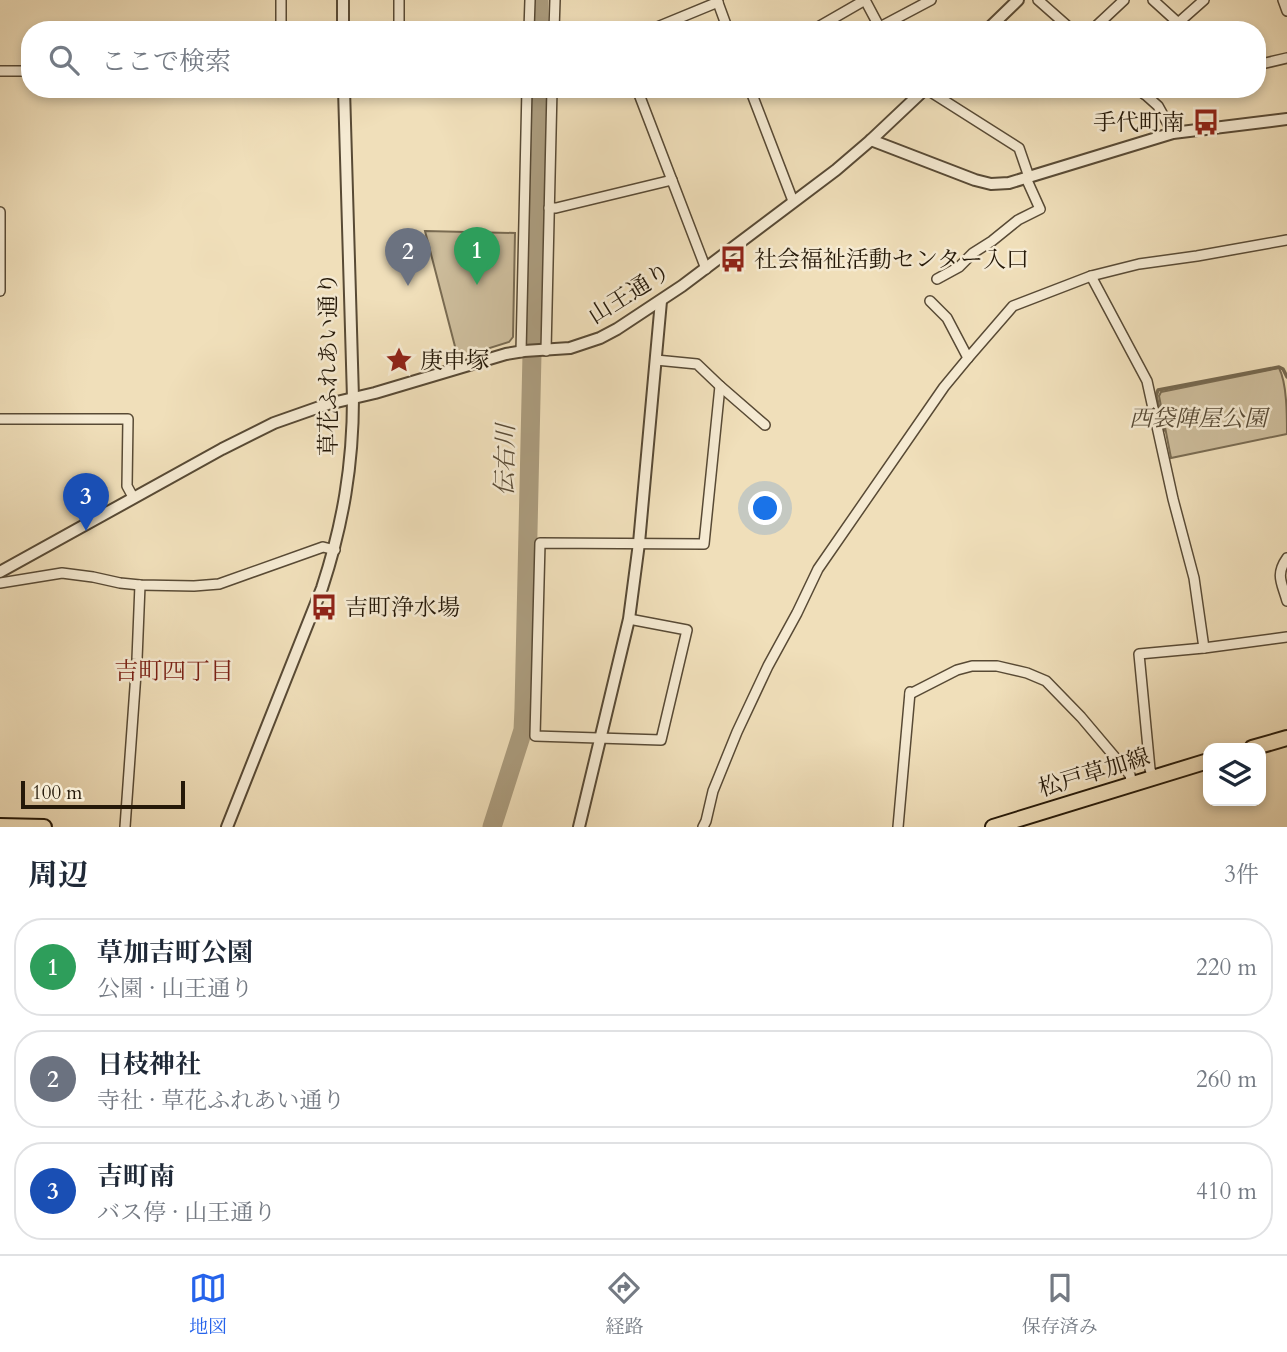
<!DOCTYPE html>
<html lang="ja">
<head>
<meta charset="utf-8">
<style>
  body { margin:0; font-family:Cardo,"Noto Serif JP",serif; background:#f2f2f3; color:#1f2937 }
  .controls { position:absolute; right:21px; bottom:21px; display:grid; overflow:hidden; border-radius:14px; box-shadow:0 4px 10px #0003 }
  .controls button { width:63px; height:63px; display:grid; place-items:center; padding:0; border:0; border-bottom:2px solid #e0e1e3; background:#fff; color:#1f2937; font:35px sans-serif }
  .scale { position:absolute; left:21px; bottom:18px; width:164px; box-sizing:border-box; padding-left:7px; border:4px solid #251909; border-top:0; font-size:19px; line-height:24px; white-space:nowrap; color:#251909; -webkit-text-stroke:5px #f5ead2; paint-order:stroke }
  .you { position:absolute; left:766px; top:509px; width:24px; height:24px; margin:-18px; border:5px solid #fff; border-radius:50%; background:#1a73e8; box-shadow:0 0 0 10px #1a73e833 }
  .badge { display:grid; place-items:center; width:46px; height:46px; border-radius:50%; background:#2563eb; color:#fff; font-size:23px; font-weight:700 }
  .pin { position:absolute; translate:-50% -58px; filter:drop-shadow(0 2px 4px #0008) }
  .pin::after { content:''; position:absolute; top:37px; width:24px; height:21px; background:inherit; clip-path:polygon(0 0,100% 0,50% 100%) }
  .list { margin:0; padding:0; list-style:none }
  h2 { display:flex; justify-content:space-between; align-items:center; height:91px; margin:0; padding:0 28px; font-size:30px }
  h2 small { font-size:23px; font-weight:400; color:#747a83 }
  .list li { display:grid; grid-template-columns:46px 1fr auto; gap:21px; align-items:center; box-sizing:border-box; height:98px; margin:0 14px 14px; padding:0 14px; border:2px solid #e0e1e3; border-radius:28px }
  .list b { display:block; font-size:26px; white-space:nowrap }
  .list p { margin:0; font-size:23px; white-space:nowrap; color:#747a83 }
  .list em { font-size:23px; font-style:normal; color:#747a83 }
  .icon { flex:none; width:38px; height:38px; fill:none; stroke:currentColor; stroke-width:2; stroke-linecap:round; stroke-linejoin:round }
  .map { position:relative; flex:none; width:1287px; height:827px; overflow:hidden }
  .search { position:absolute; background:#fff; box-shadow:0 4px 10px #0003; left:21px; right:21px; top:21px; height:77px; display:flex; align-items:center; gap:18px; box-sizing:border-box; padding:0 24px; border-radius:28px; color:#747a83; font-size:26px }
  .sheet { height:427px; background:#fff }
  nav { display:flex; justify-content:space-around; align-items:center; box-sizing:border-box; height:98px; border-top:2px solid #e0e1e3; background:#fff; font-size:19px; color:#747a83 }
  nav a { display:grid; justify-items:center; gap:4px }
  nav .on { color:#2563eb }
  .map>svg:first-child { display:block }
  .green { fill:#cdbd9c; stroke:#796b52; stroke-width:2 }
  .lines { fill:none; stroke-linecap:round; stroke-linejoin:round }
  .stream { stroke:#75684f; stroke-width:3.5 }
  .river { stroke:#ab9c7e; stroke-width:19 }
  .minor-casing { stroke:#584a35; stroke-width:12 }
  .tertiary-casing { stroke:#584a35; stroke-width:14 }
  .primary-casing { stroke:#251909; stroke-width:18 }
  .minor { stroke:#f5ead2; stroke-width:9 }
  .tertiary { stroke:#f5ead2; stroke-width:10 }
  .primary { stroke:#f0dfba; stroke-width:14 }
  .labels { text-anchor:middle; stroke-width:5; stroke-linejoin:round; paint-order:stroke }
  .poi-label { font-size:23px; fill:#251909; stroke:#f5ead2; text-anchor:start }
  .street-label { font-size:23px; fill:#251909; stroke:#f5ead2 }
  .park-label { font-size:23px; font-style:italic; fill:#574a35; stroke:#f5ead2 }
  .water-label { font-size:24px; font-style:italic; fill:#5b4d38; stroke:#f5ead2 }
  .neighbourhood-label { font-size:24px; fill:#7a1f14; stroke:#f5ead2 }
</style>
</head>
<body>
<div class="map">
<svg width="1287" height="827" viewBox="0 0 1287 827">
  <rect width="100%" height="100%" fill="#f0dfba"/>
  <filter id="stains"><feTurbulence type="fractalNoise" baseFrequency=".00286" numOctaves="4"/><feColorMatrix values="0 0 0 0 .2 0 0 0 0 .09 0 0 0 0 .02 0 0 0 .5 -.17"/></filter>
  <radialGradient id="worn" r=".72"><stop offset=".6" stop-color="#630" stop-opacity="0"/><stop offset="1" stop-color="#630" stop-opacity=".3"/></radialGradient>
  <g class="green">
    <polygon points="425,231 515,233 513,337 509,342 458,358"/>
    <path d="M1279,368C1287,383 1287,416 1287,434L1171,458L1159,396L1161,392Z"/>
  </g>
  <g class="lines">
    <polyline class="stream" points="1164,430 1156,396 1158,390 1279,367 1283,369 1287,377"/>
    <g class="river">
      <polyline points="539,30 539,0"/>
      <polyline points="492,827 523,730 524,708 538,89"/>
    </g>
    <g class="minor-casing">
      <g id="minor">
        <polyline points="281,0 281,30"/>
        <polyline points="399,0 399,30"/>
        <polyline points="717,0 728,30"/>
        <polyline points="865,0 881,30"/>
        <polyline points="1038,0 1072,30"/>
        <polyline points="1153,0 1186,30"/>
        <polyline points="1283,0 1287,11"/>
        <polyline points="1178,23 1204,0"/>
        <polyline points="880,27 931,0"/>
        <polyline points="529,30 530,0"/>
        <polyline points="554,30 555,0"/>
        <polyline points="650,30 718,2"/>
        <polyline points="813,30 865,0"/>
        <polyline points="1092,30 1124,0"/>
        <polyline points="1257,65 1287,58"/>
        <polyline points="0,71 30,71"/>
        <polyline points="637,89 706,269"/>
        <polyline points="750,89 793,201"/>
        <polyline points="926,89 1019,148 1029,177"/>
        <polyline points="1139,89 1158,106 1173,133"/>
        <polyline points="1144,94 1161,89"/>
        <polyline points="549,208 556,208 672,180"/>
        <polyline points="0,212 0,291"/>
        <polyline points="1091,276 1147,381 1173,499 1194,578 1204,648"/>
        <polyline points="937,279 959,267 973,253 992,241 1018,220 1040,209 1026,178"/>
        <polyline points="930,301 947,318 968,358"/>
        <polyline points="546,351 552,89"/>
        <polyline points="521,352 527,89"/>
        <polyline points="656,360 697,364 720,386 765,425"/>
        <polyline points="0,419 128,419 127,486 133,497"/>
        <path d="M1287,558C1275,575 1282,583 1287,601"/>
        <polyline points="0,583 62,573 93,577 120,583 140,585 194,586 219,584 323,547 335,550"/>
        <polyline points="629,619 687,630 661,740 535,736 540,543 704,544 720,386"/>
        <polyline points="910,694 957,670 972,666 997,666 1027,673 1046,681 1081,717 1130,775 1132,785"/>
        <polyline points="1153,778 1150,769 1139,654 1204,648 1287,637"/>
        <polyline points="125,827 137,659 140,585"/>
        <polyline points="703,827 706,821 713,791 737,732 768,666 797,613 818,569 944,387 968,358 1013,306 1091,276 1139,264 1197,256 1287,240"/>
        <polyline points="898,827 910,692"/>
      </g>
    </g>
    <g class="tertiary-casing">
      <g id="tertiary">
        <polyline points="343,0 343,30"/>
        <polyline points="987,30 1018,0"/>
        <polyline points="871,140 975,180 991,184 1009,183 1173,133 1287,119"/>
        <polyline points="0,572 222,449 274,423 328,404 375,393 506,354 524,351 570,348 600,338 617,329 682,286 836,170 871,140 925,89"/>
        <path d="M227,827L322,588C343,524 353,465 353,398L344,89"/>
        <polyline points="579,827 629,619 639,543 661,301"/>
      </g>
    </g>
    <g class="primary-casing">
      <g id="primary">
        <polyline points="1252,748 1287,738"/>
        <polyline points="0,826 44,827"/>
        <polyline points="993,827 1208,761"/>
      </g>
    </g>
    <use href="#minor" class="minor"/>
    <use href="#tertiary" class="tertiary"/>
    <use href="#primary" class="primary"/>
  </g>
  <defs>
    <g id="bus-bare" transform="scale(2.1)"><path d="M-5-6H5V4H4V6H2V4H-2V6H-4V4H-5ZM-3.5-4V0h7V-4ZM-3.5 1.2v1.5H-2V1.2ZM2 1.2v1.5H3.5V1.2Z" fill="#8f2418" stroke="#f5ead2" stroke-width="2.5" paint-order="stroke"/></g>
    <g id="sight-bare" transform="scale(2.1)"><path d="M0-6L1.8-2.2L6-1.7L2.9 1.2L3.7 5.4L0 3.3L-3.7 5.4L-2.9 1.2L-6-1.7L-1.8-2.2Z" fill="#8f2418" stroke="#f5ead2" stroke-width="2.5" paint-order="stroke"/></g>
  </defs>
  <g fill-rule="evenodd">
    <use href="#bus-bare" x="1206" y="122"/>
    <use href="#bus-bare" x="733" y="259"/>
    <use href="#sight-bare" x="399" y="360"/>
    <use href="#bus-bare" x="324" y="607"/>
  </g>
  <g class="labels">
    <g class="poi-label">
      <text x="1185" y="130" text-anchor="end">手代町南</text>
      <text x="754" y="267">社会福祉活動センター入口</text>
      <text x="420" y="368">庚申塚</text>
      <text x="345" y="615">吉町浄水場</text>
    </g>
    <g class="street-label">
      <text transform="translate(629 293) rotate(-32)" y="8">山王通り</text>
      <text transform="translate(328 364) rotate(-90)" y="8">草花ふれあい通り</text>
      <text transform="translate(1094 772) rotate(-17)" y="8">松戸草加線</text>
    </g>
    <g class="park-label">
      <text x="1198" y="426">西袋陣屋公園</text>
    </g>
    <g class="water-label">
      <text transform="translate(505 460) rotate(-89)" y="8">伝右川</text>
    </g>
    <g class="neighbourhood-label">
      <text x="174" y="679">吉町四丁目</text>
    </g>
  </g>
  <rect width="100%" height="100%" filter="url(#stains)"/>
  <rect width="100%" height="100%" fill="url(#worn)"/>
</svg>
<div class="controls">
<button><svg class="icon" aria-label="layers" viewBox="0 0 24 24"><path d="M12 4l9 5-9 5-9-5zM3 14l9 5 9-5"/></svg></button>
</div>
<div class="scale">100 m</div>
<div class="you"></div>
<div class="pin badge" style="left:477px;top:285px;background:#2e9e5b">1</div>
<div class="pin badge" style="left:408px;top:286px;background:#6b7280">2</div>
<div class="pin badge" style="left:86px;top:531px;background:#1a4fb4">3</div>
<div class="search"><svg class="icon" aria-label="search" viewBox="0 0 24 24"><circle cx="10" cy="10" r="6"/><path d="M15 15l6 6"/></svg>ここで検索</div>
</div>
<section class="sheet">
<h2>周辺<small>3件</small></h2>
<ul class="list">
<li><span class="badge" style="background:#2e9e5b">1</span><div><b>草加吉町公園</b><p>公園 · 山王通り</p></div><em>220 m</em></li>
<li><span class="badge" style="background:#6b7280">2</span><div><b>日枝神社</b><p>寺社 · 草花ふれあい通り</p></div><em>260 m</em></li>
<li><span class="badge" style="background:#1a4fb4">3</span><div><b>吉町南</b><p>バス停 · 山王通り</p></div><em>410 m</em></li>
</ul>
</section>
<nav>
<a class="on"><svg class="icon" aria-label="map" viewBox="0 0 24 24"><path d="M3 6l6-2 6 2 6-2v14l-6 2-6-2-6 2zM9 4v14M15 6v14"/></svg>地図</a>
<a><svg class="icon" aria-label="directions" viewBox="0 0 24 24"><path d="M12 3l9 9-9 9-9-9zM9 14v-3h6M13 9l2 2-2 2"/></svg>経路</a>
<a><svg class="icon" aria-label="saved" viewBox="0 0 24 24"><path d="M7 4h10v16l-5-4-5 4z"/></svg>保存済み</a>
</nav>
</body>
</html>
